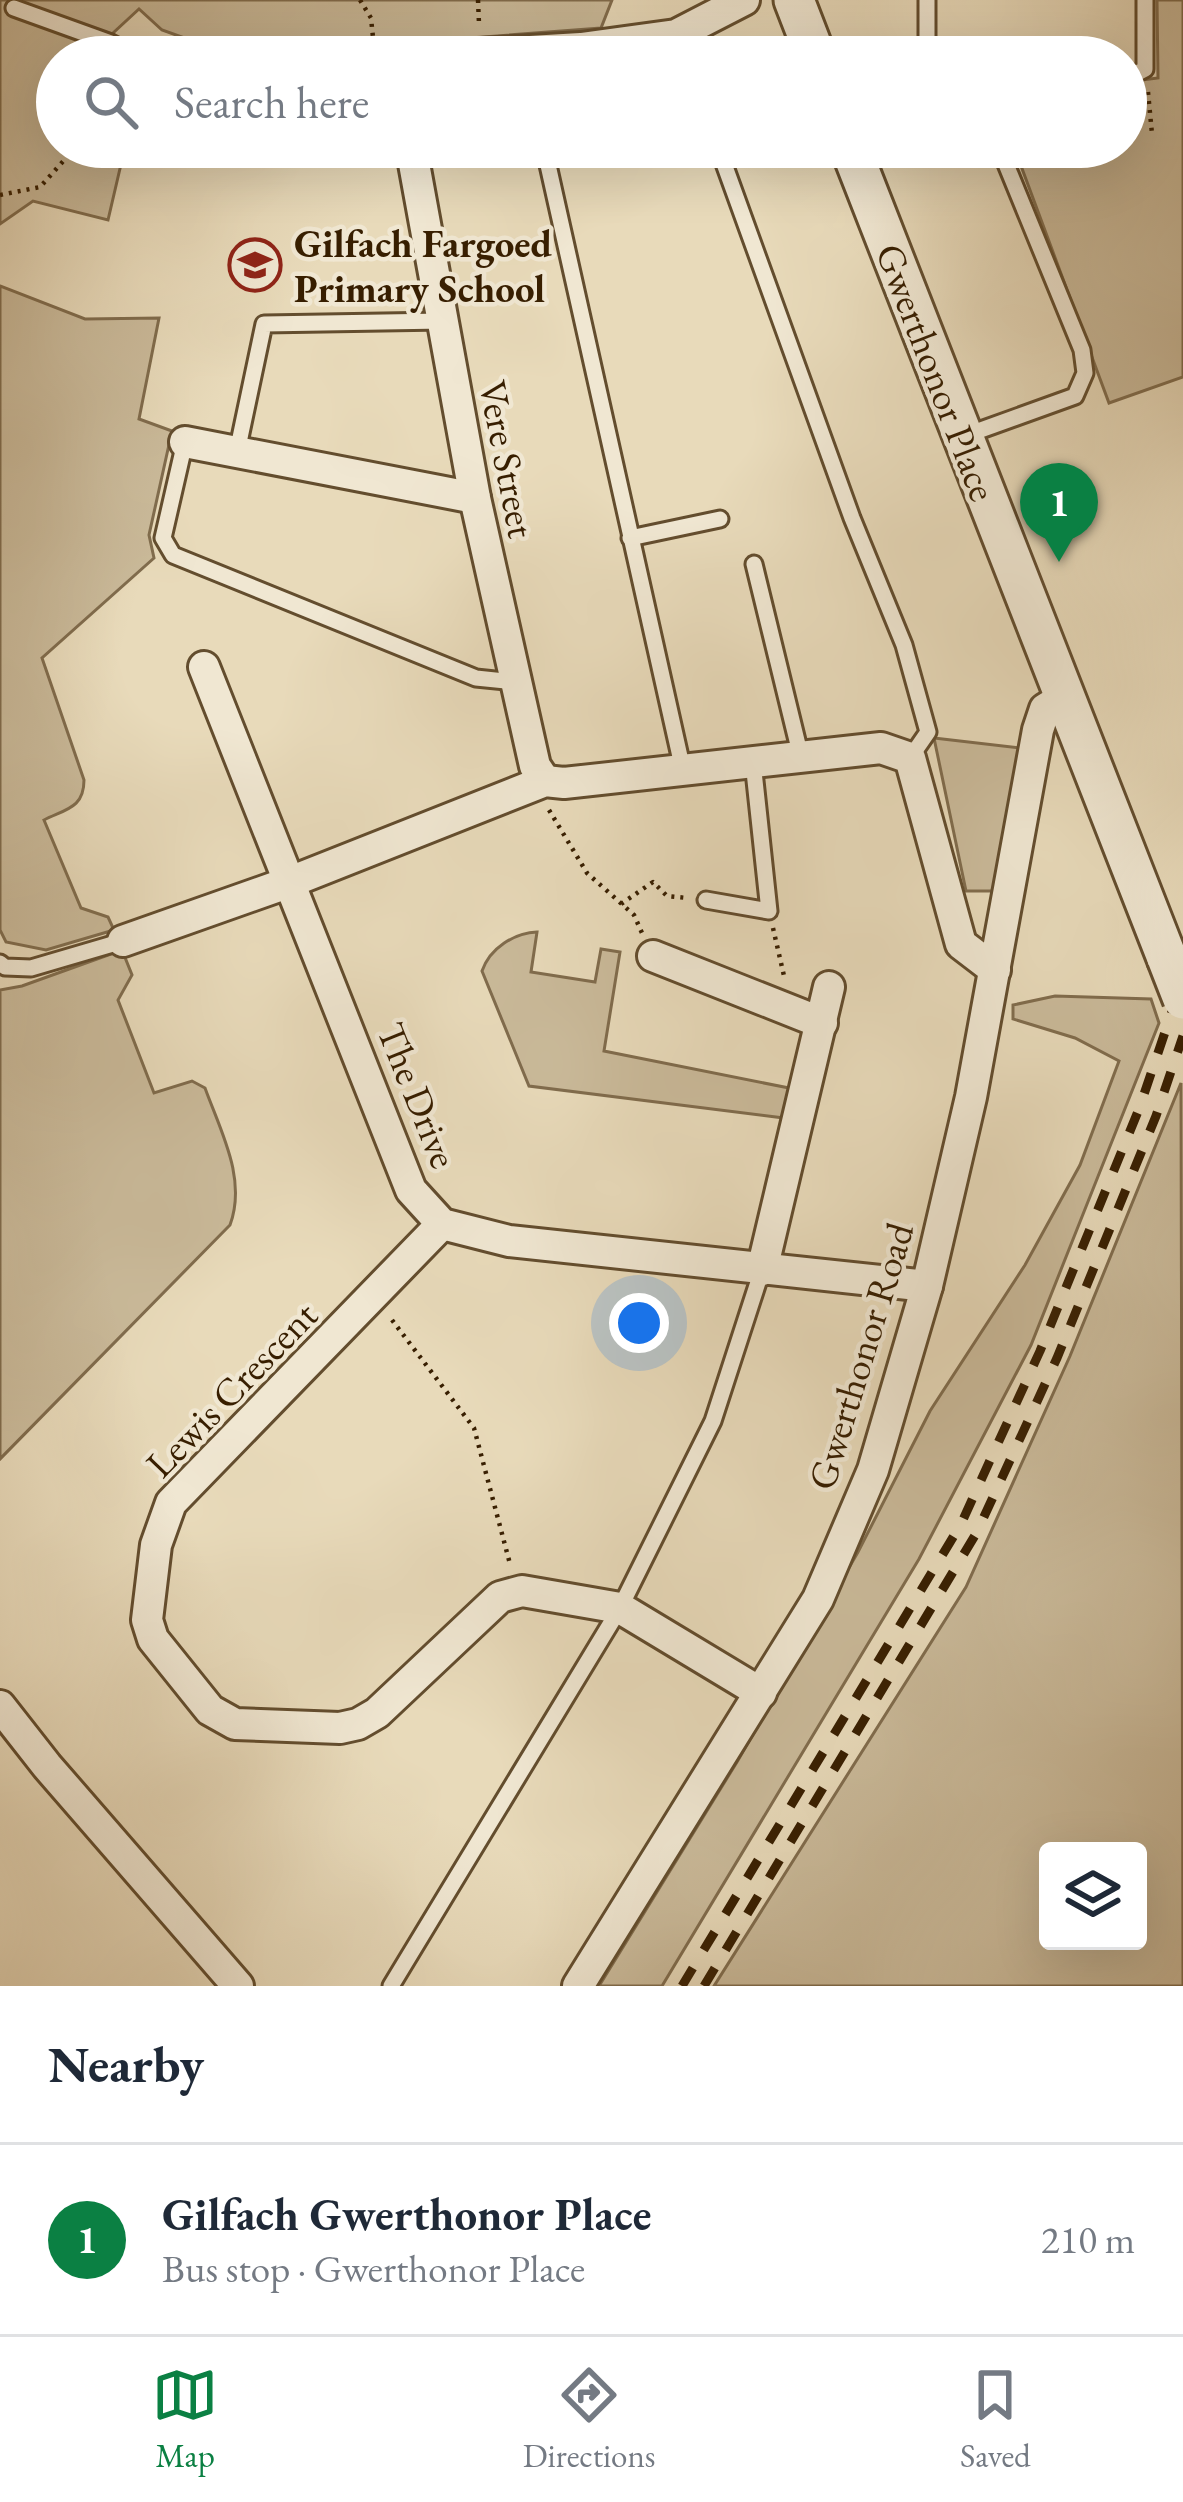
<!DOCTYPE html>
<html lang="en">
<head>
<meta charset="utf-8">
<style>
  body { margin:0; font-family:"EB Garamond",serif; background:#f2f2f3; color:#1f2937 }
  .controls { position:absolute; right:36px; bottom:36px; display:grid; overflow:hidden; border-radius:12px; box-shadow:0 12px 48px #0002 }
  .controls button { width:108px; height:108px; display:grid; place-items:center; padding:0; border:0; border-bottom:3px solid #e0e1e3; background:#fff; color:#1f2937; font:60px sans-serif }
  .you { position:absolute; left:639px; top:1323px; width:42px; height:42px; margin:-30px; border:9px solid #fff; border-radius:50%; background:#1a73e8; box-shadow:0 0 0 18px #1a73e833 }
  .badge { display:grid; place-items:center; width:78px; height:78px; border-radius:50%; background:#0b8043; color:#fff; font-size:39px; font-weight:700 }
  .pin { position:absolute; translate:-50% -99px; filter:drop-shadow(0 3px 6px #0008) }
  .pin::after { content:''; position:absolute; top:63px; width:42px; height:36px; background:inherit; clip-path:polygon(0 0,100% 0,50% 100%) }
  .list { margin:0; padding:0; list-style:none }
  h2 { display:flex; justify-content:space-between; align-items:center; height:156px; margin:0; padding:0 48px; font-size:51px }
  h2 small { font-size:39px; font-weight:400; color:#747a83 }
  .list li { display:grid; grid-template-columns:78px 1fr auto; gap:36px; align-items:center; box-sizing:border-box; height:192px; padding:0 48px; border-top:3px solid #e0e1e3 }
  .list b { display:block; font-size:45px; white-space:nowrap }
  .list p { margin:0; font-size:39px; white-space:nowrap; color:#747a83 }
  .list em { font-size:39px; font-style:normal; color:#747a83 }
  .icon { flex:none; width:66px; height:66px; fill:none; stroke:currentColor; stroke-width:2; stroke-linecap:round; stroke-linejoin:round }
  .map { position:relative; flex:none; width:1183px; height:1986px; overflow:hidden }
  .search { position:absolute; background:#fff; box-shadow:0 12px 48px #0002; left:36px; right:36px; top:36px; height:132px; display:flex; align-items:center; gap:30px; box-sizing:border-box; padding:0 42px; border-radius:66px; color:#747a83; font-size:45px }
  .sheet { height:348px; background:#fff }
  nav { display:flex; justify-content:space-around; align-items:center; box-sizing:border-box; height:168px; border-top:3px solid #e0e1e3; background:#fff; font-size:33px; color:#747a83 }
  nav a { display:grid; justify-items:center; gap:6px }
  nav .on { color:#0b8043 }
  .map>svg:first-child { display:block }
  .green { fill:#caba9a; stroke:#806c4d; stroke-width:3; fill-rule:evenodd }
  .lines { fill:none; stroke-linecap:round; stroke-linejoin:round }
  .service-casing { stroke:#634d2e; stroke-width:21 }
  .minor-casing { stroke:#634d2e; stroke-width:36 }
  .tertiary-casing { stroke:#634d2e; stroke-width:45 }
  .path { stroke:#371e00; stroke-width:4.5; stroke-dasharray:3 6; stroke-linecap:butt }
  .service { stroke:#f0e7d2; stroke-width:15 }
  .minor { stroke:#f0e7d2; stroke-width:30 }
  .tertiary { stroke:#f0e7d2; stroke-width:39 }
  .rail { stroke:#371e00; stroke-width:9; stroke-dasharray:21 21; stroke-linecap:butt }
  .tertiary-bridge-casing { stroke:#634d2e; stroke-width:45; stroke-linecap:butt }
  .tertiary-bridge { stroke:#f0e7d2; stroke-width:39 }
  .labels { text-anchor:middle; stroke-width:9; stroke-linejoin:round; paint-order:stroke }
  .poi-label { font-size:39px; font-weight:bold; fill:#371e00; stroke:#f0e7d2; text-anchor:start }
  .street-label { font-size:39px; fill:#371e00; stroke:#f0e7d2 }
</style>
</head>
<body>
<div class="map">
<svg width="1183" height="1986" viewBox="0 0 1183 1986">
  <rect width="100%" height="100%" fill="#e8daba"/>
  <filter id="stains"><feTurbulence type="fractalNoise" baseFrequency=".00167" numOctaves="4"/><feColorMatrix values="0 0 0 0 .2 0 0 0 0 .09 0 0 0 0 .02 0 0 0 .5 -.17"/></filter>
  <radialGradient id="worn" r=".72"><stop offset=".6" stop-color="#630" stop-opacity="0"/><stop offset="1" stop-color="#630" stop-opacity=".3"/></radialGradient>
  <g class="green">
    <polygon points="0,0 612,0 601,28 312,50 244,48 190,40 162,30 139,9 87,57 57,57 57,147 125,147 108,220 33,201 0,224"/>
    <polygon points="1157,0 1183,0 1183,377 1109,403 1014,147 1126,147 1126,82 1158,78"/>
    <path d="M0,286L85,319L159,318L139,419L172,431L149,535L154,558L42,658L84,780C84,808 66,809 44,820L81,908L108,917L114,930L46,950L6,942L0,930Z"/>
    <polygon points="934,738 1021,748 1000,891 966,891"/>
    <path d="M537,932L531,972L595,982L601,949L620,952L604,1051L789,1088L784,1118L529,1086L482,971C490,948 514,933 537,932Z"/>
    <path d="M122,950L132,975L118,1000L154,1093L192,1081L205,1088C221,1132 247,1179 230,1225L0,1459V990L22,986Z"/>
    <polygon points="1055,996 1151,999 1159,1023 1031,1345 919,1559 662,1986 599,1986 737,1762 858,1552 930,1411 1025,1265 1080,1165 1119,1061 1075,1038 1013,1019 1013,1005"/>
    <path d="M1181,1083L1183,1986H714L966,1587L1070,1356ZM1048,1851H1138V1941H1048Z"/>
  </g>
  <g class="lines">
    <g class="service-casing">
      <g id="service">
        <polyline points="927,0 927,57"/>
        <polyline points="14,8 111,43 138,57"/>
        <polyline points="1126,79 1145,69 1145,0"/>
        <polyline points="544,147 683,770"/>
        <polyline points="718,147 852,518 904,645 928,732 910,758"/>
        <polyline points="964,436 1075,396 1085,373 1082,350 999,147"/>
        <polyline points="185,442 163,538 173,555 476,678 515,682"/>
        <polyline points="237,452 264,324 443,321"/>
        <polyline points="630,538 720,519"/>
        <polyline points="754,564 801,757"/>
        <polyline points="706,900 769,911 753,762"/>
        <polyline points="0,963 5,967 31,968 123,941"/>
        <polyline points="391,1986 620,1608 713,1421 762,1270"/>
      </g>
    </g>
    <g class="minor-casing">
      <g id="minor">
        <polyline points="430,57 581,48 676,35 744,0"/>
        <polyline points="411,147 475,498 535,766 545,781"/>
        <polyline points="185,442 475,498"/>
        <polyline points="204,667 411,1190 442,1224 509,1241 927,1286"/>
        <polyline points="123,941 290,882 545,781 564,783 881,748 910,758 961,944 995,970"/>
        <polyline points="653,956 822,1023"/>
        <polyline points="442,1224 171,1503 156,1545 147,1620 153,1639 210,1710 235,1724 340,1728 358,1724 377,1713 500,1597 522,1591 620,1608 761,1693"/>
        <polyline points="762,1270 829,987"/>
        <polyline points="0,1706 47,1766 238,1986"/>
        <polyline points="578,1986 818,1599 873,1470 927,1286 971,1097 1038,730 1045,709 1066,696"/>
      </g>
    </g>
    <g class="tertiary-casing">
      <g id="tertiary">
        <polyline points="794,0 816,57"/>
        <polyline points="850,147 1167,958"/>
      </g>
    </g>
    <g class="path">
      <polyline points="360,0 371,18 375,57"/>
      <polyline points="478,0 479,24"/>
      <polyline points="1148,92 1152,134"/>
      <polyline points="0,195 40,187 76,147"/>
      <polyline points="549,810 587,873 634,915 642,933"/>
      <polyline points="621,904 653,882 667,896 687,898"/>
      <polyline points="773,928 784,976"/>
      <polyline points="392,1320 474,1428 510,1564"/>
    </g>
    <use href="#service" class="service"/>
    <use href="#minor" class="minor"/>
    <use href="#tertiary" class="tertiary"/>
    <g class="rail">
      <polyline points="682,1986 961,1524 1040,1351 1139,1109 1183,979"/>
      <polyline points="704,1986 977,1532 1057,1358 1156,1116 1183,1036"/>
    </g>
    <g class="tertiary-bridge-casing">
      <polyline id="tertiary-bridge" points="1167,958 1183,999"/>
    </g>
    <use href="#tertiary-bridge" class="tertiary-bridge"/>
  </g>
  <defs>
    <g id="school-ring" transform="scale(2.7)"><circle r="9.5" fill="#f0e7d2" stroke="#8f2418" stroke-width="1.5"/><path d="M0-5L7-2L0 1L-7-2ZM-4 1L0 2.5L4 1V4Q0 6-4 4Z" fill="#8f2418"/></g>
  </defs>
  <g fill-rule="evenodd">
    <use href="#school-ring" x="255" y="265"/>
  </g>
  <g class="labels">
    <g class="poi-label">
      <text x="294" y="257">Gilfach Fargoed<tspan x="294" dy="45">Primary School</tspan></text>
    </g>
    <g class="street-label">
      <text transform="translate(937 372) rotate(69)" y="14">Gwerthonor Place</text>
      <text transform="translate(508 459) rotate(79)" y="14">Vere Street</text>
      <text transform="translate(418 1095) rotate(68)" y="14">The Drive</text>
      <text transform="translate(860 1356) rotate(-73)" y="14">Gwerthonor Road</text>
      <text transform="translate(231 1389) rotate(-46)" y="14">Lewis Crescent</text>
    </g>
  </g>
  <rect width="100%" height="100%" filter="url(#stains)"/>
  <rect width="100%" height="100%" fill="url(#worn)"/>
</svg>
<div class="controls">
<button><svg class="icon" aria-label="layers" viewBox="0 0 24 24"><path d="M12 4l9 5-9 5-9-5zM3 14l9 5 9-5"/></svg></button>
</div>
<div class="you"></div>
<div class="pin badge" style="left:1059px;top:562px">1</div>
<div class="search"><svg class="icon" aria-label="search" viewBox="0 0 24 24"><circle cx="10" cy="10" r="6"/><path d="M15 15l6 6"/></svg>Search here</div>
</div>
<section class="sheet">
<h2>Nearby<small></small></h2>
<ul class="list">
<li><span class="badge">1</span><div><b>Gilfach Gwerthonor Place</b><p>Bus stop · Gwerthonor Place</p></div><em>210 m</em></li>
</ul>
</section>
<nav>
<a class="on"><svg class="icon" aria-label="map" viewBox="0 0 24 24"><path d="M3 6l6-2 6 2 6-2v14l-6 2-6-2-6 2zM9 4v14M15 6v14"/></svg>Map</a>
<a><svg class="icon" aria-label="directions" viewBox="0 0 24 24"><path d="M12 3l9 9-9 9-9-9zM9 14v-3h6M13 9l2 2-2 2"/></svg>Directions</a>
<a><svg class="icon" aria-label="saved" viewBox="0 0 24 24"><path d="M7 4h10v16l-5-4-5 4z"/></svg>Saved</a>
</nav>
</body>
</html>
